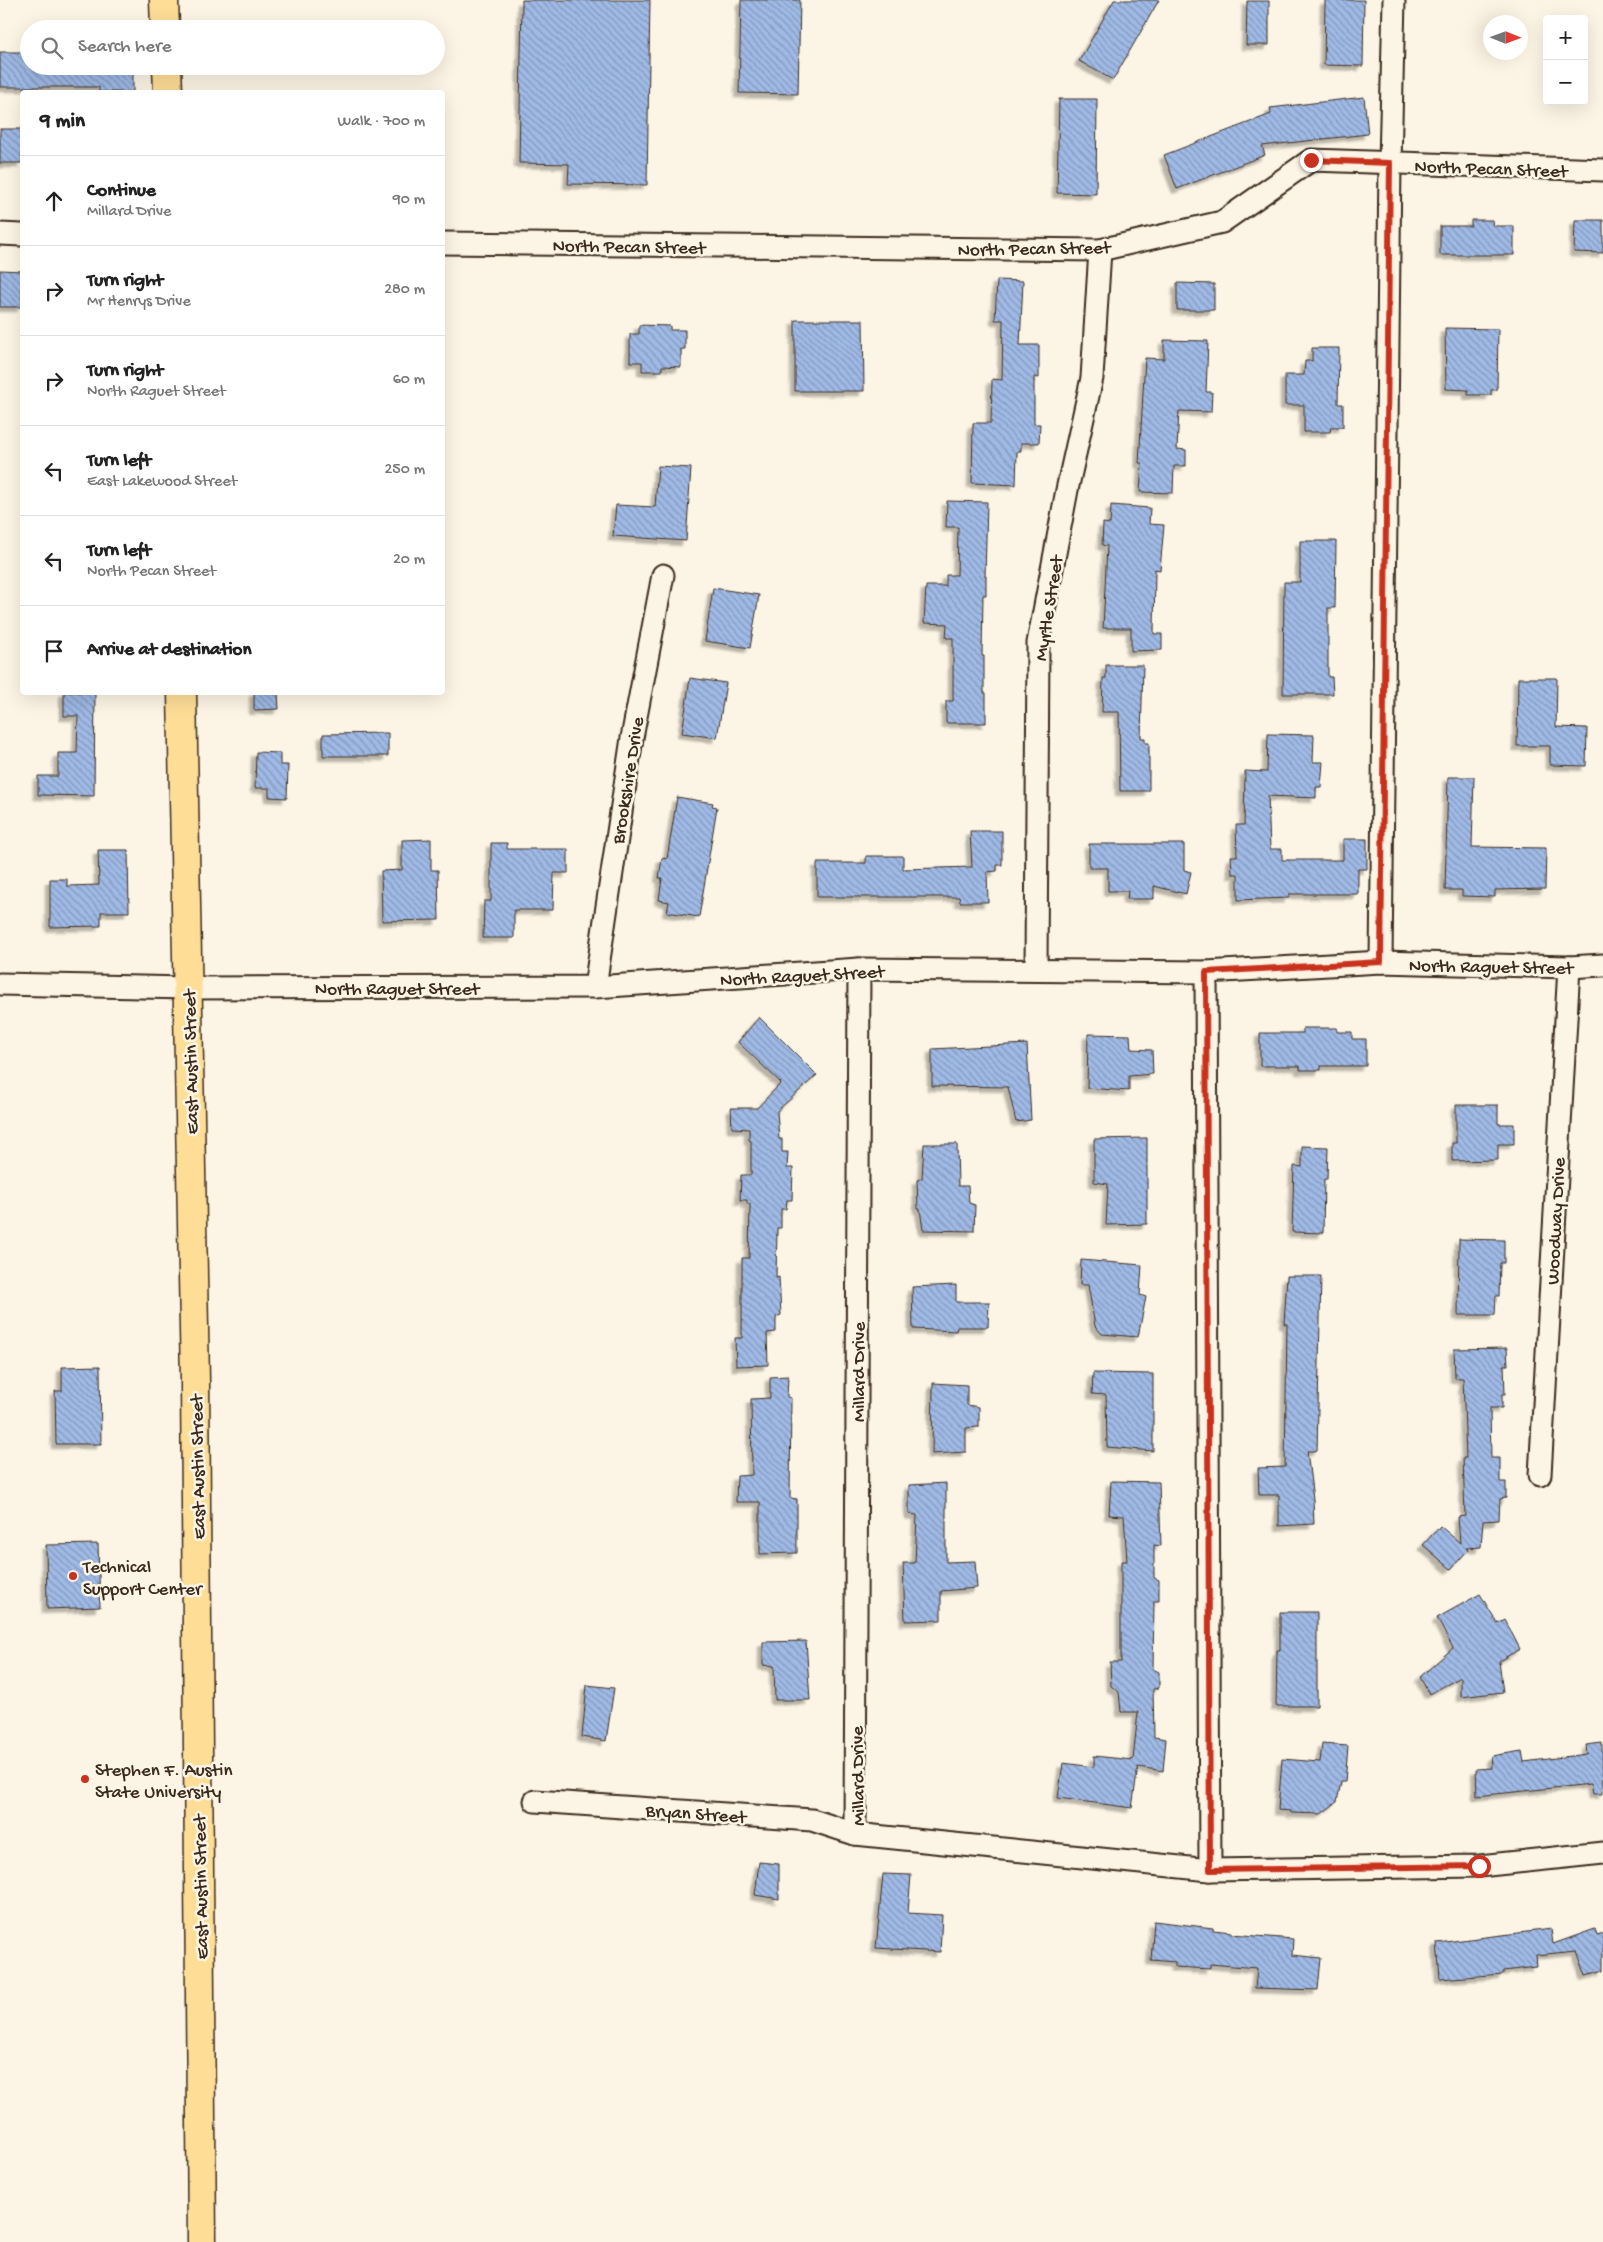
<!DOCTYPE html>
<html lang="en">
<head>
<meta charset="utf-8">
<style>
  body { margin:0; font-family:"Gochi Hand",sans-serif; background:#f6f6f6; color:#222 }
  .controls { position:absolute; right:15px; top:15px; display:grid; overflow:hidden; border-radius:5px; box-shadow:0 5px 20px #0002 }
  .controls button { width:45px; height:45px; display:grid; place-items:center; padding:0; border:0; border-bottom:1px solid #e0e0e0; background:#fff; color:#222; font:25px sans-serif }
  .compass { position:absolute; left:1483px; top:15px; width:45px; height:45px; border-radius:50%; background:#fff; box-shadow:0 5px 20px #0002; rotate:91deg }
  .stop { position:absolute; width:15px; height:15px; margin:-11px; border:4px solid #c8321e; border-radius:50%; background:#fff }
  .stop.end { background:#c8321e; border-color:#fff; box-shadow:0 1px 5px #0008 }
  .list { margin:0; padding:0; list-style:none }
  h2 { display:flex; justify-content:space-between; align-items:center; height:65px; margin:0; padding:0 20px; font-size:21px }
  h2 small { font-size:16px; font-weight:400; color:#767676 }
  .list li { display:grid; grid-template-columns:32px 1fr auto; gap:15px; align-items:center; box-sizing:border-box; height:90px; padding:0 20px; border-top:1px solid #e0e0e0 }
  .list b { display:block; font-size:19px; white-space:nowrap }
  .list p { margin:0; font-size:16px; white-space:nowrap; color:#767676 }
  .list em { font-size:16px; font-style:normal; color:#767676 }
  .icon { flex:none; width:28px; height:28px; fill:none; stroke:currentColor; stroke-width:2; stroke-linecap:round; stroke-linejoin:round }
  .map { position:relative; flex:none; width:1603px; height:2242px; overflow:hidden }
  .search { position:absolute; background:#fff; box-shadow:0 5px 20px #0002; left:20px; top:20px; width:425px; height:55px; display:flex; align-items:center; gap:12px; box-sizing:border-box; padding:0 18px; border-radius:28px; color:#767676; font-size:19px }
  .panel { position:absolute; background:#fff; box-shadow:0 5px 20px #0002; left:20px; top:90px; width:425px; height:605px; border-radius:5px }
  .map>svg:first-child { display:block }
  .building { fill:url(#building-back-hatch); stroke:#3b2a1e; filter:url(#shadow) }
  .lines { fill:none; stroke-linecap:round; stroke-linejoin:round }
  .minor-casing { stroke:#3b2a1e; stroke-width:25 }
  .major-casing { stroke:#3b2a1e; stroke-width:31 }
  .minor { stroke:#fcf5e5; stroke-width:21 }
  .major { stroke:#fedd96; stroke-width:28 }
  .route { stroke:#c8321e; stroke-width:6 }
  .poi-dot { fill:#c8321e; stroke:#fcf5e5; stroke-width:2 }
  .labels { text-anchor:middle; stroke-width:5; stroke-linejoin:round; paint-order:stroke }
  .street-label { font-size:19px; fill:#3b2a1e; stroke:#fcf5e5 }
  .poi-label { font-size:19px; fill:#3b2a1e; stroke:#fcf5e5; text-anchor:start }
</style>
</head>
<body>
<div class="map">
<svg width="1603" height="2242" viewBox="0 0 1603 2242">
  <defs>
    <pattern id="building-back-hatch" width="6" height="6" patternUnits="userSpaceOnUse" patternTransform="scale(1.25)"><rect width="6" height="6" fill="#9fbae6"/><path d="M-1 5l2 2M0 0l6 6M5-1l2 2" fill="none" stroke="#8397ba"/></pattern>
    <filter id="shadow"><feDropShadow dx="-4.5" dy="4.5" stdDeviation="1" flood-color="#0004"/></filter>
  </defs>
  <rect width="100%" height="100%" fill="#fcf5e5"/>
  <filter id="ink" filterUnits="userSpaceOnUse"><feTurbulence type="fractalNoise" baseFrequency=".02" numOctaves="2"/><feDisplacementMap in="SourceGraphic" scale="10" xChannelSelector="R" yChannelSelector="G"/><feConvolveMatrix kernelMatrix="1 2 1 2 8 2 1 2 1" color-interpolation-filters="sRGB"/></filter>
  <g filter="url(#ink)">
    <g class="building">
      <polygon points="522,0 650,0 647,185 568,184 569,164 519,163"/>
      <polygon points="741,0 800,0 798,94 739,93"/>
      <polygon points="1114,0 1159,0 1113,80 1079,61"/>
      <polygon points="1325,0 1364,0 1363,66 1324,65"/>
      <polygon points="1247,1 1269,1 1269,45 1246,45"/>
      <polygon points="0,52 29,52 29,66 133,66 133,92 99,92 99,87 0,87"/>
      <polygon points="1364,97 1368,134 1262,146 1265,155 1177,189 1164,155 1271,114 1270,108"/>
      <polygon points="1059,99 1097,99 1096,194 1057,193"/>
      <rect x="0" y="129" width="22" height="34"/>
      <polygon points="1471,220 1492,220 1493,226 1514,226 1514,255 1440,255 1440,226 1471,226"/>
      <polygon points="1575,220 1603,220 1603,253 1574,252"/>
      <polygon points="0,270 22,271 22,307 0,307"/>
      <polygon points="997,280 1023,281 1020,345 1039,345 1039,378 1034,377 1034,424 1040,424 1039,443 1021,443 1021,451 1017,451 1016,485 972,483 973,423 991,423 992,379 1002,380 1003,320 995,320"/>
      <polygon points="1177,283 1214,284 1214,310 1177,310"/>
      <polygon points="795,320 863,320 864,391 795,391"/>
      <polygon points="639,325 670,326 670,330 685,330 685,349 681,349 681,367 662,366 662,371 642,371 642,362 630,362 630,334 639,334"/>
      <polygon points="1445,328 1498,329 1497,390 1491,390 1491,395 1468,395 1468,390 1446,389"/>
      <polygon points="1164,340 1208,341 1206,392 1212,392 1211,412 1179,411 1177,449 1186,450 1186,466 1174,466 1173,493 1140,492 1142,463 1139,463 1145,358 1164,359"/>
      <polygon points="1312,348 1339,348 1338,404 1343,404 1343,427 1331,427 1330,432 1304,432 1304,405 1285,405 1285,375 1304,375 1305,361 1312,361"/>
      <polygon points="658,466 691,468 686,541 613,536 616,505 655,507"/>
      <polygon points="947,501 987,502 985,576 986,576 986,595 983,595 982,656 984,656 984,693 986,693 986,723 946,723 946,701 953,701 953,638 946,638 947,624 924,623 926,586 946,586 946,575 957,575 958,527 946,527"/>
      <polygon points="1111,505 1150,508 1149,524 1164,525 1160,570 1155,569 1154,634 1162,634 1162,650 1131,651 1131,628 1103,628 1107,546 1102,545 1103,523 1110,524"/>
      <polygon points="1300,541 1336,541 1335,608 1328,608 1328,677 1332,677 1333,694 1283,694 1284,582 1300,582"/>
      <polygon points="713,588 759,595 750,648 705,641"/>
      <polygon points="1106,665 1143,665 1141,738 1145,738 1145,743 1149,743 1149,791 1120,791 1119,712 1102,712 1103,678 1106,678"/>
      <polygon points="690,678 726,683 717,738 682,733"/>
      <polygon points="1518,678 1557,678 1556,727 1587,728 1586,766 1550,765 1550,746 1517,746"/>
      <polygon points="64,692 95,692 94,796 38,795 38,776 58,776 58,753 77,753 78,716 64,716"/>
      <polygon points="254,692 278,692 279,709 254,710"/>
      <polygon points="388,733 388,756 323,756 323,734"/>
      <polygon points="1268,734 1314,735 1313,762 1323,762 1321,787 1316,787 1316,798 1268,796 1270,849 1282,849 1282,860 1343,860 1343,839 1367,839 1367,869 1358,869 1358,894 1289,894 1289,898 1238,900 1238,874 1232,874 1231,856 1237,856 1236,825 1244,825 1245,771 1267,772"/>
      <polygon points="256,752 280,753 280,765 288,765 287,798 269,797 269,788 255,788"/>
      <polygon points="1448,777 1474,777 1472,847 1546,848 1545,889 1495,890 1495,897 1462,896 1462,890 1445,890"/>
      <polygon points="677,797 713,803 712,806 717,807 699,917 667,912 669,902 659,900 662,878 659,878 662,858 667,859"/>
      <polygon points="970,831 1002,831 1002,865 997,865 997,871 987,872 988,902 960,902 959,897 817,897 817,863 866,863 866,856 903,856 903,869 972,867"/>
      <polygon points="431,839 431,870 438,870 439,920 382,921 381,871 402,870 402,840"/>
      <polygon points="491,843 507,843 507,849 568,849 568,873 554,873 553,910 514,910 514,938 483,938 484,901 491,901"/>
      <polygon points="1089,844 1184,844 1184,870 1191,872 1186,894 1154,886 1154,899 1127,899 1128,891 1108,891 1108,868 1089,868"/>
      <polygon points="98,850 128,850 129,912 101,912 101,926 50,927 50,879 67,879 67,886 99,885"/>
      <polygon points="759,1017 817,1075 777,1111 779,1139 782,1139 782,1152 788,1152 787,1168 793,1168 792,1200 787,1200 786,1209 781,1209 781,1228 777,1228 776,1278 779,1277 781,1315 776,1317 776,1332 767,1333 768,1365 736,1366 735,1338 742,1338 742,1258 749,1258 750,1204 747,1204 747,1200 740,1200 741,1175 751,1175 751,1141 749,1140 749,1129 732,1128 731,1108 757,1108 781,1083 738,1042"/>
      <polygon points="1303,1028 1337,1028 1337,1032 1352,1032 1352,1039 1366,1039 1366,1066 1321,1066 1321,1070 1300,1070 1300,1066 1260,1066 1260,1033 1303,1033"/>
      <polygon points="1088,1034 1130,1035 1131,1049 1152,1050 1153,1074 1129,1076 1129,1091 1087,1088"/>
      <polygon points="1027,1044 1031,1120 1016,1122 1008,1087 932,1086 932,1049"/>
      <polygon points="1456,1105 1498,1105 1498,1124 1514,1124 1514,1144 1498,1144 1498,1160 1452,1161 1452,1143 1456,1143"/>
      <polygon points="1147,1138 1147,1224 1106,1225 1108,1184 1094,1182 1094,1139"/>
      <polygon points="924,1144 957,1144 958,1186 968,1186 969,1203 975,1205 974,1231 923,1230 920,1209 918,1209 917,1180 922,1178"/>
      <polygon points="1302,1146 1328,1147 1327,1179 1324,1179 1323,1233 1292,1232 1294,1166 1302,1167"/>
      <polygon points="1459,1239 1504,1240 1504,1263 1500,1263 1499,1296 1496,1296 1495,1315 1458,1315"/>
      <polygon points="1081,1260 1142,1265 1140,1295 1146,1297 1138,1337 1102,1334 1095,1326 1088,1285 1080,1285"/>
      <polygon points="1287,1276 1321,1276 1317,1451 1307,1451 1313,1499 1314,1524 1279,1526 1279,1495 1259,1495 1258,1468 1285,1467 1287,1324 1284,1324"/>
      <polygon points="956,1285 956,1302 989,1302 988,1327 957,1327 956,1331 913,1329 912,1287"/>
      <polygon points="1507,1348 1508,1365 1504,1365 1505,1394 1502,1394 1502,1408 1490,1408 1491,1458 1500,1458 1500,1482 1506,1482 1506,1498 1500,1499 1499,1520 1483,1521 1481,1547 1466,1548 1468,1550 1451,1569 1423,1545 1440,1526 1460,1543 1458,1517 1465,1516 1463,1458 1466,1458 1463,1378 1455,1378 1454,1349"/>
      <polygon points="100,1366 101,1444 56,1444 55,1391 62,1391 62,1367"/>
      <polygon points="1093,1373 1153,1374 1153,1451 1107,1447 1106,1395 1092,1394"/>
      <polygon points="788,1376 787,1397 791,1398 790,1498 797,1499 797,1553 760,1554 760,1502 736,1502 737,1476 752,1475 751,1399 770,1398 770,1377"/>
      <polygon points="933,1383 967,1385 967,1405 979,1407 979,1427 966,1428 966,1452 932,1454"/>
      <polygon points="1111,1481 1159,1482 1161,1546 1154,1545 1154,1578 1159,1580 1159,1601 1154,1601 1153,1669 1159,1672 1159,1688 1153,1689 1154,1737 1166,1739 1163,1771 1138,1767 1132,1808 1058,1798 1063,1763 1094,1767 1094,1756 1133,1760 1138,1712 1121,1712 1119,1692 1111,1686 1110,1662 1121,1662 1121,1561 1127,1561 1124,1516 1109,1515"/>
      <polygon points="946,1483 946,1562 975,1561 977,1588 941,1591 941,1620 905,1621 903,1563 915,1563 917,1515 909,1514 909,1485"/>
      <polygon points="98,1544 100,1607 47,1609 46,1545"/>
      <polygon points="1480,1594 1498,1624 1505,1620 1520,1649 1499,1661 1503,1692 1461,1697 1461,1677 1429,1694 1420,1677 1453,1648 1437,1618"/>
      <polygon points="1280,1612 1317,1612 1317,1706 1276,1706 1277,1650 1280,1650"/>
      <polygon points="806,1641 810,1700 775,1700 774,1666 763,1665 763,1642"/>
      <polygon points="587,1685 614,1688 606,1741 582,1737"/>
      <polygon points="1602,1743 1603,1794 1593,1794 1591,1784 1477,1796 1476,1769 1492,1768 1491,1756 1522,1751 1524,1762 1587,1754 1586,1745"/>
      <polygon points="1322,1744 1348,1746 1345,1782 1341,1782 1337,1802 1321,1814 1291,1813 1291,1811 1278,1810 1282,1759 1320,1762"/>
      <polygon points="759,1862 779,1864 779,1899 755,1895"/>
      <polygon points="883,1874 911,1875 908,1913 942,1915 940,1952 876,1948"/>
      <polygon points="1154,1921 1213,1928 1213,1930 1232,1932 1232,1934 1293,1939 1292,1955 1321,1958 1318,1990 1255,1988 1257,1968 1210,1964 1210,1969 1175,1967 1175,1962 1151,1960"/>
      <polygon points="1551,1929 1553,1944 1595,1929 1597,1936 1603,1934 1603,1971 1586,1976 1577,1951 1536,1955 1537,1967 1503,1971 1503,1974 1440,1979 1437,1943"/>
    </g>
    <g class="lines">
      <g class="minor-casing">
        <g id="minor">
          <polyline points="0,234 22,235"/>
          <polyline points="442,243 1100,250 1222,222 1311,160 1603,170"/>
          <polyline points="1381,962 1390,163 1394,0"/>
          <polyline points="1036,970 1038,643 1067,490 1092,378 1100,250"/>
          <polyline points="1206,972 1210,1870"/>
          <polyline points="0,984 188,988 595,987 859,969 1206,972 1381,962 1569,967 1603,965"/>
          <polyline points="595,987 632,738 663,575"/>
          <polyline points="1540,1475 1569,967"/>
          <polyline points="535,1801 812,1820 855,1834 1210,1870 1479,1866 1603,1853"/>
          <polyline points="855,1834 859,969"/>
        </g>
      </g>
      <g class="major-casing">
        <g id="major">
          <polyline points="164,0 165,29"/>
          <polyline points="167,66 168,92"/>
          <polyline points="182,692 195,1381 202,2242"/>
        </g>
      </g>
      <use href="#minor" class="minor"/>
      <use href="#major" class="major"/>
    </g>
  </g>
  <g class="lines" filter="url(#ink)">
    <polyline class="route" points="1311,160 1390,163 1381,962 1206,972 1210,1870 1479,1866"/>
  </g>
  <g class="poi-dot">
    <circle cx="73" cy="1576" r="5"/>
    <circle cx="85" cy="1779" r="5"/>
  </g>
  <g class="labels">
    <g class="street-label">
      <text transform="translate(1491 167) rotate(2)" y="7">North Pecan Street</text>
      <text transform="translate(629 245) rotate(1)" y="7">North Pecan Street</text>
      <text transform="translate(1034 247) rotate(-1)" y="7">North Pecan Street</text>
      <text transform="translate(1047 608) rotate(-81)" y="7">Myrtle Street</text>
      <text transform="translate(626 780) rotate(-81)" y="7">Brookshire Drive</text>
      <text transform="translate(1491 965) rotate(1)" y="7">North Raguet Street</text>
      <text transform="translate(802 974) rotate(-3)" y="7">North Raguet Street</text>
      <text x="397" y="994">North Raguet Street</text>
      <text transform="translate(189 1062) rotate(-91)" y="7">East Austin Street</text>
      <text transform="translate(1554 1221) rotate(-87)" y="7">Woodway Drive</text>
      <text transform="translate(857 1372) rotate(-90)" y="7">Millard Drive</text>
      <text transform="translate(196 1467) rotate(-91)" y="7">East Austin Street</text>
      <text transform="translate(856 1776) rotate(-91)" y="7">Millard Drive</text>
      <text transform="translate(696 1812) rotate(4)" y="7">Bryan Street</text>
      <text transform="translate(199 1887) rotate(-91)" y="7">East Austin Street</text>
    </g>
    <g class="poi-label">
      <text x="83" y="1572">Technical<tspan x="83" dy="22">Support Center</tspan></text>
      <text x="95" y="1775">Stephen F. Austin<tspan x="95" dy="22">State University</tspan></text>
    </g>
  </g>
</svg>
<div class="controls">
<button>+</button>
<button>−</button>
</div>
<svg class="compass" viewBox="-18 -18 36 36"><path d="M0-13l5 13h-10z" fill="#e53935"/><path d="M0 13l5-13h-10z" fill="#767676"/></svg>
<div class="stop" style="left:1479px;top:1866px"></div>
<div class="stop end" style="left:1311px;top:160px"></div>
<div class="search"><svg class="icon" aria-label="search" viewBox="0 0 24 24"><circle cx="10" cy="10" r="6"/><path d="M15 15l6 6"/></svg>Search here</div>
<section class="panel">
<h2>9 min<small>Walk · 700 m</small></h2>
<ul class="list">
<li><svg class="icon" aria-label="ahead" viewBox="0 0 24 24"><path d="M12 20V5M6 11l6-6 6 6"/></svg><div><b>Continue</b><p>Millard Drive</p></div><em>90 m</em></li>
<li><svg class="icon" aria-label="right" viewBox="0 0 24 24"><path d="M7 20v-9h11M14 6l5 5-5 5"/></svg><div><b>Turn right</b><p>Mr Henrys Drive</p></div><em>280 m</em></li>
<li><svg class="icon" aria-label="right" viewBox="0 0 24 24"><path d="M7 20v-9h11M14 6l5 5-5 5"/></svg><div><b>Turn right</b><p>North Raguet Street</p></div><em>60 m</em></li>
<li><svg class="icon" aria-label="left" viewBox="0 0 24 24"><path d="M17 20v-9H6M10 6l-5 5 5 5"/></svg><div><b>Turn left</b><p>East Lakewood Street</p></div><em>250 m</em></li>
<li><svg class="icon" aria-label="left" viewBox="0 0 24 24"><path d="M17 20v-9H6M10 6l-5 5 5 5"/></svg><div><b>Turn left</b><p>North Pecan Street</p></div><em>20 m</em></li>
<li><svg class="icon" aria-label="arrive" viewBox="0 0 24 24"><path d="M6 21V4h12l-3 4 3 4H6"/></svg><div><b>Arrive at destination</b></div></li>
</ul>
</section>
</div>
</body>
</html>
